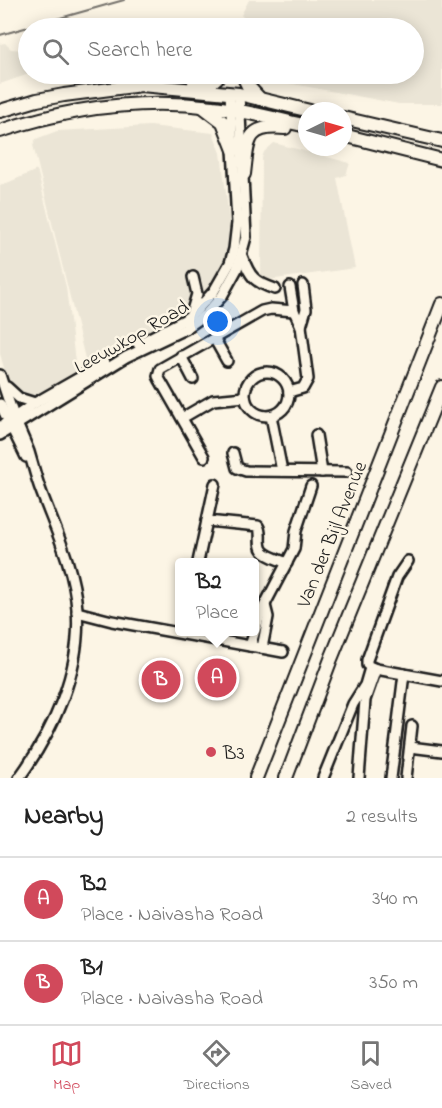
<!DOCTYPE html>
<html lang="en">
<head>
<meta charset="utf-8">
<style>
  body { margin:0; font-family:"Indie Flower",sans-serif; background:#f6f6f6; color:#222 }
  .compass { position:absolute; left:298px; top:102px; width:54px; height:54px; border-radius:50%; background:#fff; box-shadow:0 3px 15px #0003; rotate:85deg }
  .you { position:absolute; left:218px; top:322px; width:21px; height:21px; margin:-15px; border:4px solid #fff; border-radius:50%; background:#1a73e8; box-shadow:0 0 0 9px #1a73e833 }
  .badge { display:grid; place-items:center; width:39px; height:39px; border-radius:50%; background:#d1495b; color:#fff; font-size:20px; font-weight:700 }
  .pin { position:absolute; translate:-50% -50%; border:3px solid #fff; box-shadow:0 2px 6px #0006 }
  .popup { position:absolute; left:175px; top:558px; width:84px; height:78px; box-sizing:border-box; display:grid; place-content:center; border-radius:6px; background:#fff; filter:drop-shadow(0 2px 4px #0005); font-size:20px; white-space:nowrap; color:#767676 }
  .popup b { font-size:22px; color:#222 }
  .popup::after { content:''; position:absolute; left:50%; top:100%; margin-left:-12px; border:12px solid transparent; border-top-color:#fff }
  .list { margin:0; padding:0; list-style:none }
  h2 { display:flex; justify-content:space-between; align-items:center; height:78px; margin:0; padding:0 24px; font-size:26px }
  h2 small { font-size:20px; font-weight:400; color:#767676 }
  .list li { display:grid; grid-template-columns:39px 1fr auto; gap:18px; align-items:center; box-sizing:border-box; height:84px; padding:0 24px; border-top:2px solid #e0e0e0 }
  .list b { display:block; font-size:22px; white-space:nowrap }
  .list p { margin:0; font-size:20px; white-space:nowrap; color:#767676 }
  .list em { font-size:20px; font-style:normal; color:#767676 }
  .icon { flex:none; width:33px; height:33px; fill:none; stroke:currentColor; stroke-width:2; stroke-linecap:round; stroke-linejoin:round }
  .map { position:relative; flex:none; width:442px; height:778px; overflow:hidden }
  .search { position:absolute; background:#fff; box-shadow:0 3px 15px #0003; left:18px; right:18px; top:18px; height:66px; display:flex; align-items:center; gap:15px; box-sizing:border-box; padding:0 21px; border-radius:33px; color:#767676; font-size:22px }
  .sheet { height:246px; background:#fff }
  nav { display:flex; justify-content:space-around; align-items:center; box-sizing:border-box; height:84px; border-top:2px solid #e0e0e0; background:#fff; font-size:16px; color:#767676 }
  nav a { display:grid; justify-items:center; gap:3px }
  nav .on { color:#d1495b }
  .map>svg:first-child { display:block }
  .built { fill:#ebe5d6 }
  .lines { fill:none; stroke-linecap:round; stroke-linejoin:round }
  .stream { stroke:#75726c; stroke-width:2 }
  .minor-casing { stroke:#1c1c1c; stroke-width:14 }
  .major-casing { stroke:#1c1c1c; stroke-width:16 }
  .minor { stroke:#fcf5e5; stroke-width:9 }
  .major { stroke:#fcf5e5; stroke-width:12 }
  .poi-dot { fill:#d1495b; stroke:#fcf5e5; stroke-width:2 }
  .labels { text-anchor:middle; stroke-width:5; stroke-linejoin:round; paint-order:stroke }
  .street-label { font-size:20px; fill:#1c1c1c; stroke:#fcf5e5 }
  .poi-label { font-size:20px; fill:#1c1c1c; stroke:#fcf5e5; text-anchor:start }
</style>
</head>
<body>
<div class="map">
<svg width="442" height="778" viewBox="0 0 442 778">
  <rect width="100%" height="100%" fill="#fcf5e5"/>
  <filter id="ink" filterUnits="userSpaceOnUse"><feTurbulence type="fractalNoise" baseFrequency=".0167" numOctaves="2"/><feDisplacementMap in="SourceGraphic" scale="12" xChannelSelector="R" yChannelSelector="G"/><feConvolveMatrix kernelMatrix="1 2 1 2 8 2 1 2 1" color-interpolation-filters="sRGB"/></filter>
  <g filter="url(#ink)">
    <g class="built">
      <polygon points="249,0 442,0 442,104 399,104 293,84 253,74 414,74 414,28 250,28 250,25 241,15"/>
      <polygon points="5,43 11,49 25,50 29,74 0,84 0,44"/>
      <polygon points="150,126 213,133 221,153 230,226 230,244 220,273 204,297 89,375 33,145 36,139 57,131"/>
      <polygon points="274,143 350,163 346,175 337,178 355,268 268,280 261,277 262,158 264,152"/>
      <polygon points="37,170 66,287 76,370 73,377 36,398 22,397 10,388 0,354 0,186"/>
    </g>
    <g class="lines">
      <polyline class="stream" points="0,35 124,0"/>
      <g class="minor-casing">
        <g id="minor">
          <path d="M242,256C250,277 254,282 275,289"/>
          <polyline points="191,314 197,294 193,277"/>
          <polyline points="301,326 306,309 303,285"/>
          <polyline points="214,338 227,361"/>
          <polyline points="138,344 184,320 197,310 214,291 230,263 234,249 237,223 230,93"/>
          <polyline points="181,356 193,379"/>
          <circle cx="267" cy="394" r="22"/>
          <path d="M0,375C5,390 9,404 15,418C19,430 25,441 29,452C33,465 36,478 41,491C55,529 74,567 77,609C82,669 54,730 19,778"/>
          <polyline points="7,387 19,398 35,403"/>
          <polyline points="289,392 303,388 308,379 301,326 294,311 290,287"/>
          <polyline points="0,404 26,457"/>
          <polyline points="271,416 282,471"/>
          <polyline points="182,418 213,400 245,397"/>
          <polyline points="0,427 35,403 105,363"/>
          <polyline points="0,435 126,357 185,329 205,315 222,296 237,269 246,237 239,94"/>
          <polyline points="316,435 322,472"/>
          <polyline points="233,453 237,468 246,471 347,472"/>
          <polyline points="204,457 160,380 158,376 160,369 262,311 271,309 294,311"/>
          <path d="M207,521L258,526C263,533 257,544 263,551C268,557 281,560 287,563"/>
          <polyline points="408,561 397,577 367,660 367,665 376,669 442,681"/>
          <polyline points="198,562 215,484"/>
          <polyline points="77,612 112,621 283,652"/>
          <polyline points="250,646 261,612 294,549 296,531 311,486"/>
          <polyline points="262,648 268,617 265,605"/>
          <polyline points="410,747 442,751"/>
          <polyline points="323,778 353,704 365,685 370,668"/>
          <polyline points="359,778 365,700 376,669"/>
          <polyline points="391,778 404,674"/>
          <polyline points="406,778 412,726"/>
        </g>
      </g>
      <g class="major-casing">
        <g id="major">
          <polyline points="242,74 248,86 260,99"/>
          <polyline points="194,83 212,82 221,74"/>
          <polyline points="202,106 223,122 234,150"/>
          <polyline points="0,111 37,100 64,95 141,85 239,94 310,111"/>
          <polyline points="343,118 442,141"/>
          <path d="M0,131C69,108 140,98 213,107C244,110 276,119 307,126"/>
          <polyline points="343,135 442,160"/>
          <path d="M244,174C248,142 245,124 285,128"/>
          <polyline points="256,778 442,304"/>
          <polyline points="286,778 331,659 442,387"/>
        </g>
      </g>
      <use href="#minor" class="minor"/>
      <use href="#major" class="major"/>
    </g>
  </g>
  <circle class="poi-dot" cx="211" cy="752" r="6"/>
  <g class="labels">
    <g class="street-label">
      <text transform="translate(131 336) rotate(-30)" y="7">Leeuwkop Road</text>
      <text transform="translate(331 534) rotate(-68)" y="7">Van der Bijl Avenue</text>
    </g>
    <g class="poi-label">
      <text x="223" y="759">B3</text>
    </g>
  </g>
</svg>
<svg class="compass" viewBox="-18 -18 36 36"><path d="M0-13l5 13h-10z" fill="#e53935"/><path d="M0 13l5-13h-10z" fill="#767676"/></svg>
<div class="you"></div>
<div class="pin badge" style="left:217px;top:678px">A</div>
<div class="popup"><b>B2</b>Place</div>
<div class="pin badge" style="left:161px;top:680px">B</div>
<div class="search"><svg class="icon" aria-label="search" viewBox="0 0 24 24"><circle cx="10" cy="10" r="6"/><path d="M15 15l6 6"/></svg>Search here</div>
</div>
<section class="sheet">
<h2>Nearby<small>2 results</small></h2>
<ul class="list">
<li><span class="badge">A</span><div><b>B2</b><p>Place · Naivasha Road</p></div><em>340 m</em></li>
<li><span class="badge">B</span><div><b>B1</b><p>Place · Naivasha Road</p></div><em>350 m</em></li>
</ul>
</section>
<nav>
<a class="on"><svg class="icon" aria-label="map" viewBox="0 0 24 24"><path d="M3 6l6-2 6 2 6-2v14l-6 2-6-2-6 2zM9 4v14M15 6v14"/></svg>Map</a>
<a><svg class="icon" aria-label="directions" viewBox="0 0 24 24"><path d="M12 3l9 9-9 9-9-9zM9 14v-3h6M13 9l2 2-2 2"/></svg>Directions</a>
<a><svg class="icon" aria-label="saved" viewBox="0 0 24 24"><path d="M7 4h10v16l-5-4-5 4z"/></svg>Saved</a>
</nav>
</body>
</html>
